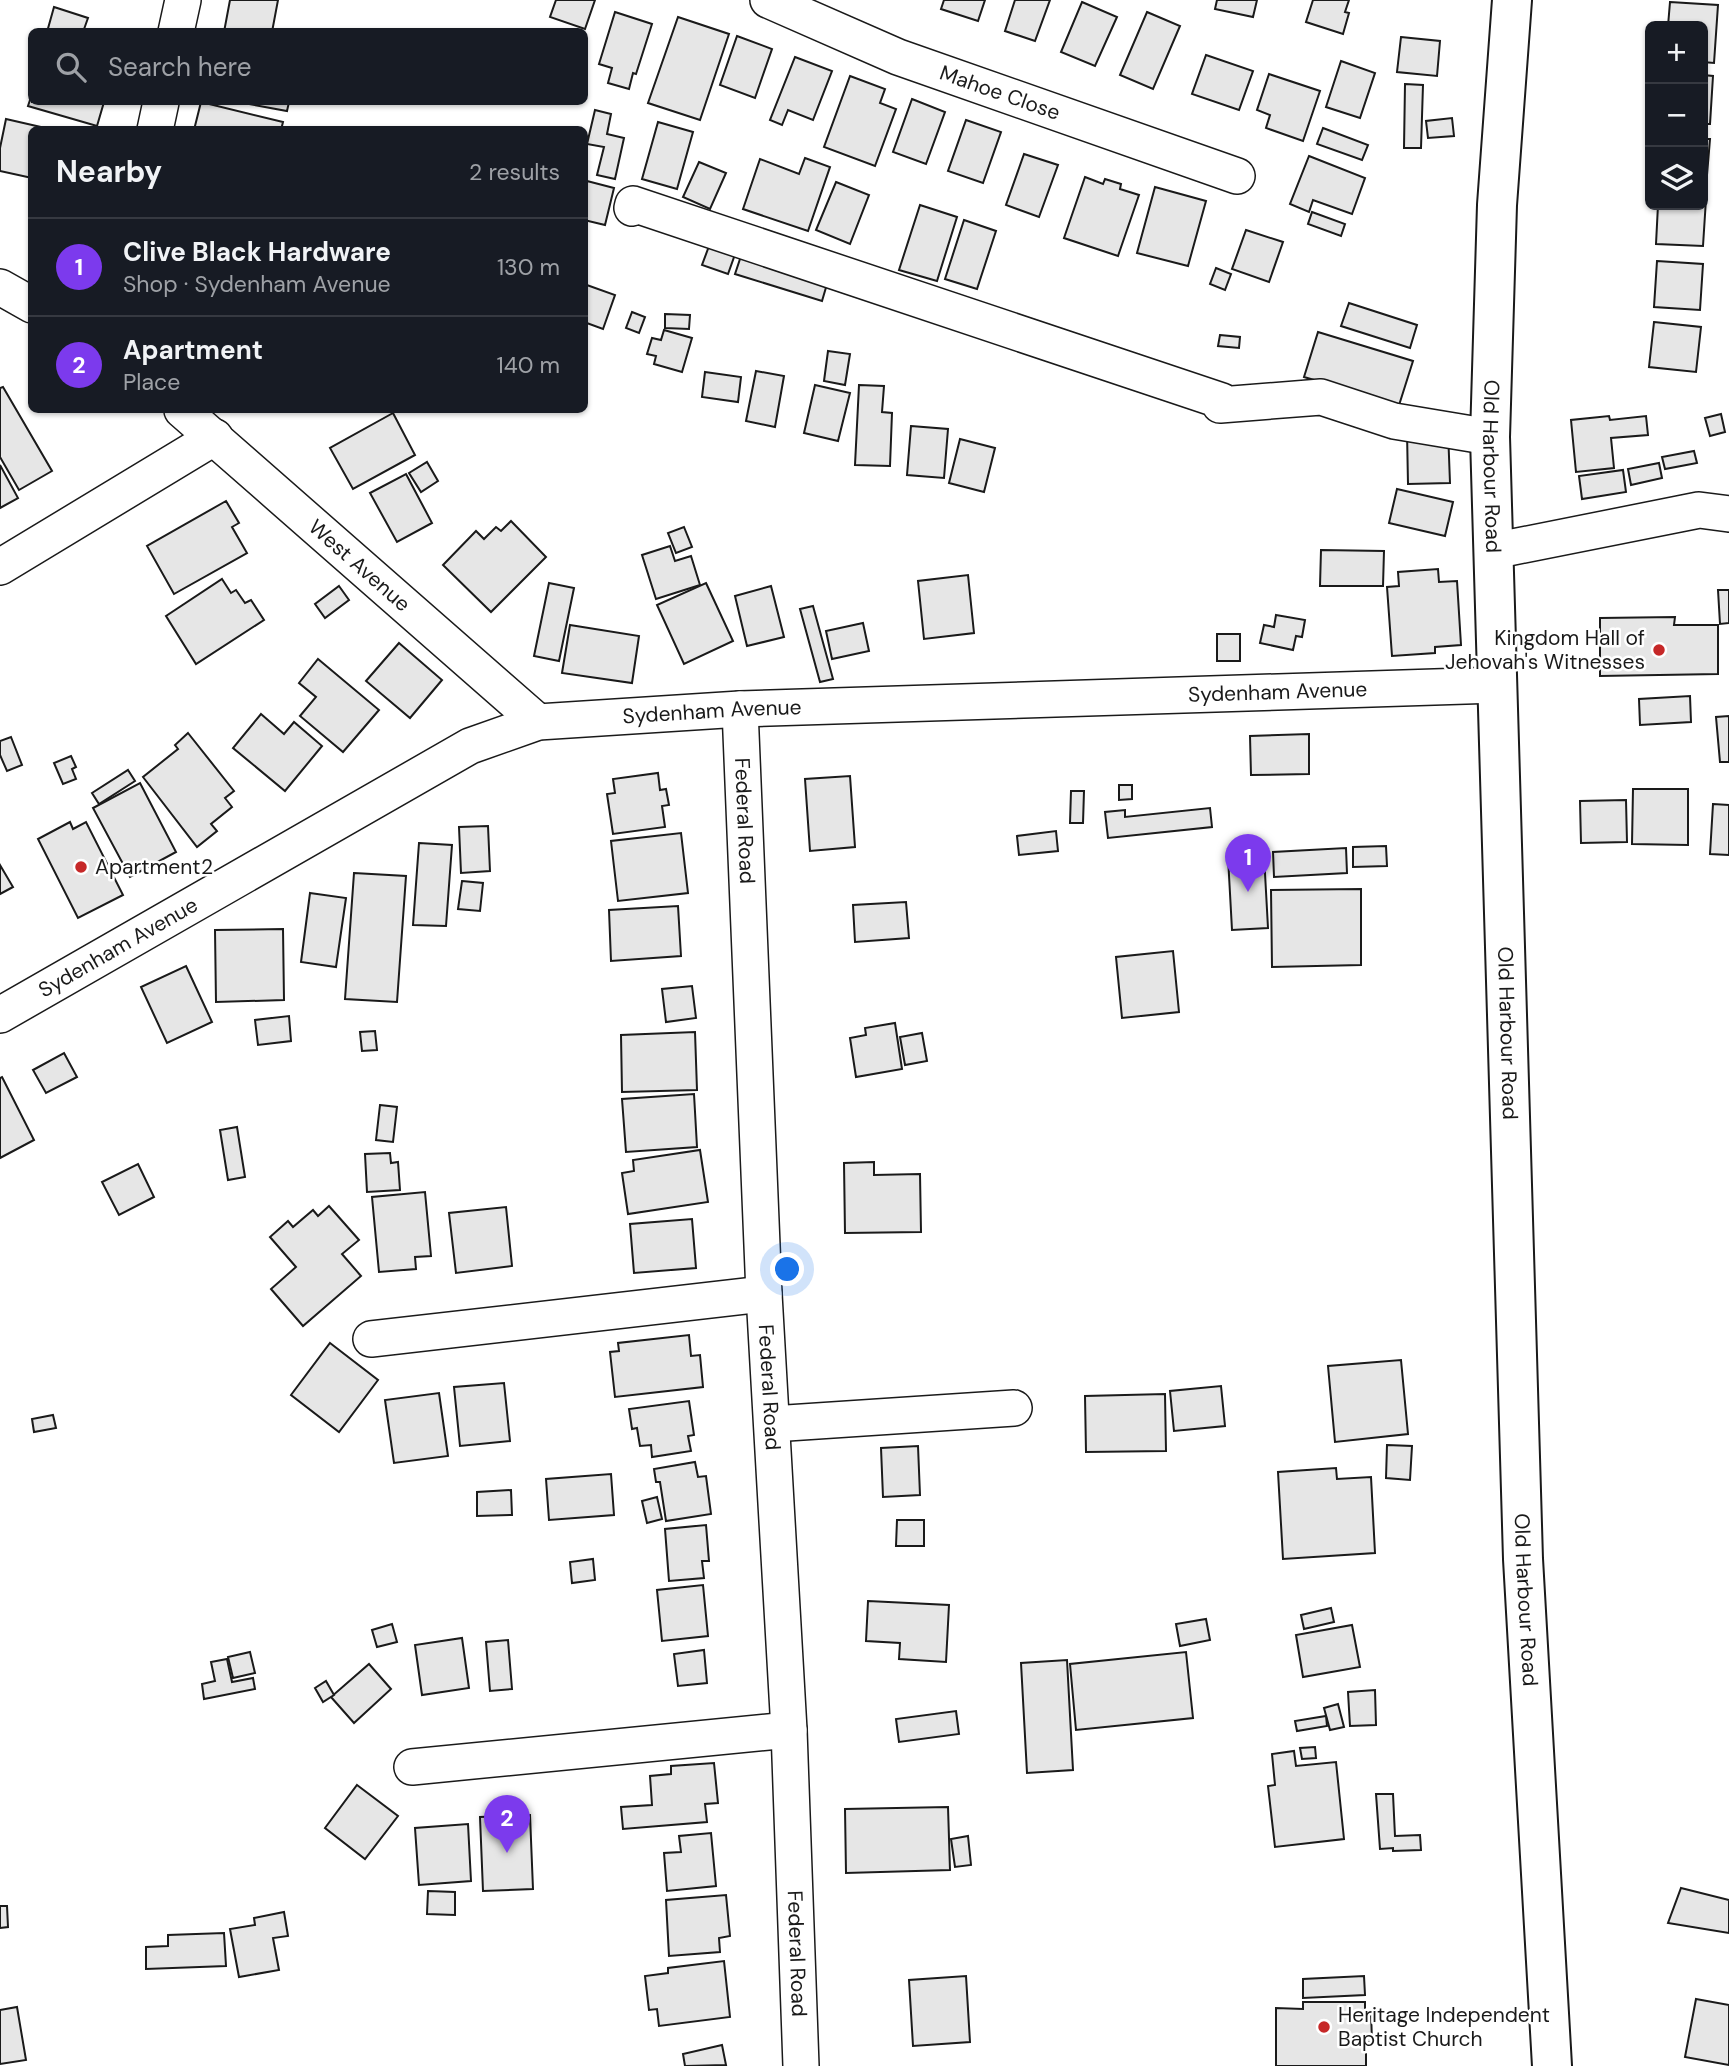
<!DOCTYPE html>
<html lang="en">
<head>
<meta charset="utf-8">
<style>
  body { margin:0; font-family:"DM Sans",sans-serif; background:#242831; color:#f1f3f6 }
  .controls { position:absolute; right:21px; top:21px; display:grid; overflow:hidden; border-radius:10px; box-shadow:0 2px 5px #0004 }
  .controls button { width:63px; height:63px; display:grid; place-items:center; padding:0; border:0; border-bottom:2px solid #363941; background:#171b24; color:#f1f3f6; font:35px sans-serif }
  .you { position:absolute; left:788px; top:1270px; width:24px; height:24px; margin:-18px; border:5px solid #fff; border-radius:50%; background:#1a73e8; box-shadow:0 0 0 10px #1a73e833 }
  .badge { display:grid; place-items:center; width:46px; height:46px; border-radius:50%; background:#7c3aed; color:#fff; font-size:23px; font-weight:700 }
  .pin { position:absolute; translate:-50% -58px; filter:drop-shadow(0 2px 4px #0008) }
  .pin::after { content:''; position:absolute; top:37px; width:24px; height:21px; background:inherit; clip-path:polygon(0 0,100% 0,50% 100%) }
  .list { margin:0; padding:0; list-style:none }
  h2 { display:flex; justify-content:space-between; align-items:center; height:91px; margin:0; padding:0 28px; font-size:30px }
  h2 small { font-size:23px; font-weight:400; color:#9ea1a6 }
  .list li { display:grid; grid-template-columns:46px 1fr auto; gap:21px; align-items:center; box-sizing:border-box; height:98px; padding:0 28px; border-top:2px solid #363941 }
  .list b { display:block; font-size:26px; white-space:nowrap }
  .list p { margin:0; font-size:23px; white-space:nowrap; color:#9ea1a6 }
  .list em { font-size:23px; font-style:normal; color:#9ea1a6 }
  .icon { flex:none; width:38px; height:38px; fill:none; stroke:currentColor; stroke-width:2; stroke-linecap:round; stroke-linejoin:round }
  .map { position:relative; flex:none; width:1729px; height:2066px; overflow:hidden }
  .search { position:absolute; background:#171b24; box-shadow:0 2px 5px #0004; left:28px; top:28px; width:560px; height:77px; display:flex; align-items:center; gap:18px; box-sizing:border-box; padding:0 24px; border-radius:10px; color:#9ea1a6; font-size:26px }
  .panel { position:absolute; background:#171b24; box-shadow:0 2px 5px #0004; left:28px; top:126px; width:560px; height:287px; border-radius:10px }
  .map>svg:first-child { display:block }
  .building { fill:#e6e6e6; stroke:#1a1a1a; stroke-width:2 }
  .lines { fill:none; stroke-linecap:round; stroke-linejoin:round }
  .minor-casing { stroke:#1a1a1a; stroke-width:38 }
  .major-casing { stroke:#1a1a1a; stroke-width:42 }
  .minor { stroke:#fff; stroke-width:35 }
  .major { stroke:#fff; stroke-width:38 }
  .poi-dot { fill:#c62828; stroke:#fff; stroke-width:2.5 }
  .labels { text-anchor:middle; stroke-width:5; stroke-linejoin:round; paint-order:stroke }
  .street-label { font-size:21px; fill:#1a1a1a; stroke:#fff }
  .poi-label { font-size:21px; fill:#1a1a1a; stroke:#fff; text-anchor:start }
</style>
</head>
<body>
<div class="map">
<svg width="1729" height="2066" viewBox="0 0 1729 2066">
  <rect width="100%" height="100%" fill="#fff"/>
  <g class="building">
    <polygon points="230,0 278,0 272,32 224,32"/>
    <polygon points="556,0 595,0 585,29 550,17"/>
    <polygon points="944,0 985,0 978,21 941,9"/>
    <polygon points="1015,0 1050,0 1035,41 1005,31"/>
    <polygon points="1217,0 1257,0 1253,17 1215,9"/>
    <polygon points="1313,0 1349,0 1345,12 1349,13 1343,34 1306,22"/>
    <polygon points="1082,2 1117,17 1095,66 1061,52"/>
    <polygon points="1670,2 1718,5 1714,63 1703,62 1703,26 1668,26"/>
    <polygon points="54,7 88,18 83,32 47,32"/>
    <polygon points="615,12 652,24 636,74 633,73 629,89 608,83 612,68 599,64"/>
    <polygon points="1147,12 1180,26 1153,89 1120,75"/>
    <polygon points="678,17 729,34 700,120 648,103"/>
    <polygon points="737,36 772,49 755,98 720,85"/>
    <polygon points="1401,37 1440,41 1437,76 1397,72"/>
    <polygon points="1206,55 1253,71 1239,110 1192,94"/>
    <polygon points="795,57 832,71 813,120 788,110 782,125 770,120"/>
    <polygon points="1341,61 1375,73 1360,118 1326,107"/>
    <polygon points="1269,74 1320,91 1303,141 1266,128 1270,115 1257,110"/>
    <polygon points="1703,75 1713,76 1710,124 1703,124"/>
    <polygon points="850,76 885,89 880,103 896,109 875,166 824,147"/>
    <polygon points="1405,84 1423,85 1421,148 1404,148"/>
    <polygon points="32,94 32,102 104,102 97,126 28,106"/>
    <polygon points="912,99 945,112 926,164 893,152"/>
    <polygon points="201,102 283,122 281,130 194,130"/>
    <polygon points="238,102 289,102 287,111"/>
    <polygon points="595,110 611,114 607,134 624,138 615,179 597,175 604,147 587,144"/>
    <polygon points="1452,118 1454,136 1428,138 1426,121"/>
    <polygon points="6,119 54,130 32,130 32,178 0,171 0,148"/>
    <polygon points="966,120 1001,132 983,183 948,171"/>
    <polygon points="658,122 693,132 677,189 642,179"/>
    <polygon points="1323,128 1368,145 1362,160 1317,144"/>
    <polygon points="1703,139 1710,139 1706,187 1703,186"/>
    <polygon points="1024,154 1058,165 1039,217 1006,205"/>
    <polygon points="1309,156 1365,178 1352,214 1313,200 1309,212 1290,204"/>
    <polygon points="805,158 830,167 808,231 743,209 760,159 799,174"/>
    <polygon points="699,162 726,173 710,209 683,197"/>
    <polygon points="1085,177 1103,184 1105,179 1121,184 1120,189 1139,195 1118,256 1064,238"/>
    <polygon points="587,181 614,188 605,225 584,220"/>
    <polygon points="836,182 869,195 850,244 816,230"/>
    <polygon points="1155,187 1206,201 1188,266 1137,253"/>
    <polygon points="1703,199 1706,199 1703,246 1656,244 1658,205 1703,205"/>
    <polygon points="920,205 957,217 937,281 899,270"/>
    <polygon points="1312,212 1345,224 1341,236 1308,224"/>
    <polygon points="964,220 996,231 977,289 945,279"/>
    <polygon points="1246,230 1283,242 1269,282 1232,269"/>
    <polygon points="712,238 738,246 728,274 702,265"/>
    <polygon points="744,247 827,284 822,301 735,274"/>
    <polygon points="1657,261 1703,264 1700,310 1654,307"/>
    <polygon points="1216,268 1231,274 1225,290 1210,284"/>
    <polygon points="584,284 615,295 603,329 584,322"/>
    <polygon points="1349,303 1417,325 1410,348 1341,326"/>
    <polygon points="632,312 645,317 639,333 626,328"/>
    <polygon points="665,314 690,315 689,329 665,328"/>
    <polygon points="1654,322 1701,327 1696,372 1649,367"/>
    <polygon points="664,330 692,338 682,372 654,364 656,356 647,354 652,338 661,340"/>
    <polygon points="1318,332 1413,361 1394,421 1331,385 1304,377"/>
    <polygon points="1220,335 1240,337 1239,348 1218,346"/>
    <polygon points="828,351 850,354 845,385 824,381"/>
    <polygon points="756,371 784,376 775,427 746,421"/>
    <polygon points="705,372 741,377 738,402 702,397"/>
    <polygon points="815,385 850,393 838,441 804,433"/>
    <polygon points="859,385 884,386 882,412 892,413 890,466 855,465"/>
    <polygon points="3,387 52,471 19,490 0,457 0,388"/>
    <polygon points="393,413 415,455 353,489 330,448"/>
    <polygon points="1721,414 1725,432 1710,436 1705,418"/>
    <polygon points="1609,416 1610,420 1646,416 1648,435 1611,438 1614,468 1576,472 1571,420"/>
    <polygon points="911,426 948,429 944,478 907,475"/>
    <polygon points="1448,430 1450,483 1408,484 1407,432"/>
    <polygon points="960,439 995,448 984,492 949,483"/>
    <polygon points="1694,451 1697,463 1665,469 1662,457"/>
    <polygon points="427,462 438,481 421,492 409,473"/>
    <polygon points="1659,463 1662,478 1631,485 1628,469"/>
    <polygon points="0,465 18,498 0,508"/>
    <polygon points="1623,470 1626,492 1582,499 1579,476"/>
    <polygon points="406,474 432,523 397,542 370,493"/>
    <polygon points="1397,489 1453,502 1445,536 1389,523"/>
    <polygon points="226,501 239,523 232,527 247,553 174,594 147,546"/>
    <polygon points="511,521 546,557 491,612 443,565 476,531 484,539 496,527 501,531"/>
    <polygon points="684,527 692,547 676,553 668,533"/>
    <polygon points="670,546 675,561 691,556 700,585 656,599 642,555"/>
    <polygon points="1321,550 1384,551 1383,586 1320,586"/>
    <polygon points="1438,569 1439,582 1457,581 1461,645 1435,647 1435,653 1392,656 1387,587 1399,586 1398,572"/>
    <polygon points="968,575 974,633 924,639 918,581"/>
    <polygon points="222,579 231,593 236,590 245,603 251,600 264,620 196,664 166,616"/>
    <polygon points="549,583 574,588 559,661 534,656"/>
    <polygon points="706,583 733,641 684,664 657,605"/>
    <polygon points="339,586 349,600 325,618 315,604"/>
    <polygon points="771,586 784,637 747,646 735,596"/>
    <polygon points="1718,590 1729,590 1729,623 1720,624"/>
    <polygon points="813,606 833,679 820,682 800,609"/>
    <polygon points="1276,615 1305,620 1302,637 1296,636 1293,650 1260,643 1264,625 1274,627"/>
    <polygon points="1675,617 1674,625 1718,625 1718,674 1600,676 1600,618"/>
    <polygon points="863,623 869,651 832,659 826,631"/>
    <polygon points="570,625 639,636 632,683 562,673"/>
    <rect x="1217" y="634" width="23" height="27"/>
    <polygon points="399,643 442,680 410,718 366,681"/>
    <polygon points="318,659 379,710 343,752 300,716 316,697 299,683"/>
    <polygon points="1690,696 1691,722 1640,725 1639,699"/>
    <polygon points="261,714 284,734 294,722 322,746 285,791 233,748"/>
    <polygon points="1729,716 1729,762 1720,762 1716,717"/>
    <polygon points="188,733 234,791 225,798 232,807 211,824 217,831 197,847 143,777 178,749 175,745"/>
    <polygon points="1309,734 1309,774 1251,775 1250,736"/>
    <polygon points="11,737 22,765 7,771 0,755 0,741"/>
    <polygon points="71,756 76,767 72,769 76,779 63,784 54,763"/>
    <polygon points="128,770 135,781 99,804 92,793"/>
    <polygon points="658,773 660,790 666,789 669,805 662,806 665,827 613,834 607,794 615,793 613,779"/>
    <polygon points="850,776 855,847 810,851 805,779"/>
    <polygon points="140,783 176,852 130,877 93,808"/>
    <polygon points="1119,785 1132,785 1132,799 1119,800"/>
    <polygon points="1633,789 1688,789 1688,845 1632,844"/>
    <polygon points="1071,791 1084,791 1083,823 1070,823"/>
    <polygon points="1626,800 1627,842 1581,843 1580,801"/>
    <polygon points="1713,804 1729,805 1729,855 1710,854"/>
    <polygon points="1210,808 1212,827 1108,838 1105,812 1125,810 1125,817"/>
    <polygon points="70,822 73,829 86,822 123,895 78,918 38,839"/>
    <polygon points="488,826 490,871 461,873 459,827"/>
    <polygon points="1056,831 1058,851 1019,855 1017,836"/>
    <polygon points="681,833 688,893 618,901 611,841"/>
    <polygon points="419,843 452,845 446,926 413,925"/>
    <polygon points="1386,846 1387,866 1353,867 1353,847"/>
    <polygon points="1346,848 1347,873 1274,877 1273,852"/>
    <polygon points="1264,855 1268,928 1232,930 1228,857"/>
    <polygon points="0,865 13,887 0,894"/>
    <polygon points="354,873 406,876 397,1002 345,999"/>
    <polygon points="462,881 483,883 480,911 458,909"/>
    <polygon points="1361,889 1361,965 1272,967 1271,890"/>
    <polygon points="310,893 346,898 336,967 301,962"/>
    <polygon points="906,902 909,938 855,942 853,905"/>
    <polygon points="678,906 681,956 611,961 609,910"/>
    <polygon points="283,929 284,1000 216,1002 215,930"/>
    <polygon points="1173,951 1179,1012 1122,1018 1116,957"/>
    <polygon points="186,966 212,1022 167,1043 141,987"/>
    <polygon points="692,986 696,1018 666,1022 662,989"/>
    <polygon points="289,1016 291,1041 258,1045 255,1020"/>
    <polygon points="895,1023 902,1069 856,1077 850,1038 866,1035 865,1028"/>
    <polygon points="375,1031 377,1050 362,1051 360,1032"/>
    <polygon points="695,1032 697,1090 622,1092 621,1035"/>
    <polygon points="922,1033 927,1061 905,1065 900,1037"/>
    <polygon points="64,1053 77,1077 46,1093 33,1070"/>
    <polygon points="2,1077 34,1140 0,1158 0,1078"/>
    <polygon points="694,1094 697,1147 626,1152 622,1099"/>
    <polygon points="380,1105 397,1107 393,1142 376,1140"/>
    <polygon points="237,1127 245,1177 228,1180 220,1130"/>
    <polygon points="700,1150 708,1202 628,1214 622,1173 634,1171 633,1160"/>
    <polygon points="390,1153 391,1163 398,1162 400,1190 367,1192 365,1154"/>
    <polygon points="874,1162 874,1175 920,1174 921,1232 845,1233 844,1163"/>
    <polygon points="138,1164 154,1197 119,1215 102,1182"/>
    <polygon points="425,1192 431,1256 415,1257 416,1269 379,1272 372,1197"/>
    <polygon points="329,1206 359,1240 342,1254 361,1276 303,1326 271,1289 296,1267 270,1237 288,1221 293,1227 313,1210 318,1216"/>
    <polygon points="506,1207 512,1266 456,1273 449,1213"/>
    <polygon points="692,1219 696,1268 634,1273 630,1224"/>
    <polygon points="689,1335 691,1356 700,1355 703,1387 615,1397 610,1352 619,1351 618,1343"/>
    <polygon points="330,1343 378,1380 339,1432 291,1395"/>
    <polygon points="1401,1360 1408,1434 1335,1442 1328,1366"/>
    <polygon points="504,1383 510,1441 460,1446 454,1387"/>
    <polygon points="1221,1386 1225,1426 1174,1431 1170,1391"/>
    <polygon points="439,1393 448,1456 394,1463 385,1400"/>
    <polygon points="1165,1394 1166,1451 1086,1452 1085,1396"/>
    <polygon points="689,1401 694,1435 688,1436 691,1451 652,1457 651,1445 640,1446 637,1428 632,1429 629,1409"/>
    <polygon points="53,1415 56,1428 34,1432 32,1419"/>
    <polygon points="1387,1445 1412,1446 1410,1480 1386,1478"/>
    <polygon points="918,1446 920,1495 883,1497 881,1448"/>
    <polygon points="695,1462 698,1477 706,1476 711,1514 666,1521 660,1482 656,1482 654,1469"/>
    <polygon points="1336,1468 1337,1479 1371,1477 1375,1553 1283,1559 1278,1472"/>
    <polygon points="611,1474 614,1515 549,1520 546,1479"/>
    <polygon points="511,1490 512,1515 477,1516 477,1492"/>
    <polygon points="657,1497 662,1519 647,1523 642,1501"/>
    <polygon points="897,1520 924,1520 924,1546 896,1546"/>
    <polygon points="706,1525 709,1561 702,1561 704,1578 669,1581 665,1529"/>
    <polygon points="593,1559 595,1580 572,1583 570,1562"/>
    <polygon points="703,1585 708,1636 662,1641 657,1590"/>
    <polygon points="868,1601 949,1605 946,1662 899,1659 900,1643 866,1641"/>
    <polygon points="1331,1608 1334,1622 1304,1629 1301,1615"/>
    <polygon points="1206,1619 1210,1640 1180,1646 1176,1624"/>
    <polygon points="392,1624 397,1642 377,1647 372,1630"/>
    <polygon points="1352,1625 1360,1667 1303,1677 1296,1635"/>
    <polygon points="462,1638 469,1688 422,1695 415,1645"/>
    <polygon points="508,1640 512,1689 490,1691 486,1642"/>
    <polygon points="704,1650 707,1683 678,1686 674,1654"/>
    <polygon points="250,1652 255,1673 233,1678 228,1657"/>
    <polygon points="1186,1652 1193,1718 1076,1730 1070,1664"/>
    <polygon points="227,1659 232,1682 253,1678 255,1689 204,1699 202,1684 215,1681 211,1662"/>
    <polygon points="1067,1660 1073,1770 1027,1773 1021,1663"/>
    <polygon points="369,1664 391,1689 354,1723 331,1697"/>
    <polygon points="326,1681 334,1695 323,1702 315,1688"/>
    <polygon points="1375,1690 1376,1725 1350,1726 1348,1692"/>
    <polygon points="1338,1704 1344,1727 1330,1730 1324,1708"/>
    <polygon points="956,1711 959,1734 899,1742 896,1719"/>
    <polygon points="1326,1716 1327,1726 1297,1731 1295,1721"/>
    <polygon points="1315,1747 1316,1758 1302,1759 1300,1748"/>
    <polygon points="1294,1751 1296,1766 1336,1762 1344,1839 1275,1847 1268,1786 1275,1785 1272,1754"/>
    <polygon points="714,1763 718,1803 705,1804 707,1822 623,1829 621,1807 652,1805 650,1776 671,1774 671,1766"/>
    <polygon points="357,1785 398,1816 365,1859 325,1828"/>
    <polygon points="1376,1794 1393,1794 1395,1836 1420,1835 1421,1850 1393,1851 1393,1848 1380,1849"/>
    <polygon points="948,1807 950,1870 846,1873 845,1809"/>
    <polygon points="530,1815 533,1889 483,1891 480,1817"/>
    <polygon points="468,1824 471,1881 419,1885 415,1828"/>
    <polygon points="711,1833 716,1886 667,1891 664,1853 681,1852 679,1836"/>
    <polygon points="968,1836 971,1865 955,1867 951,1839"/>
    <polygon points="1681,1888 1729,1900 1729,1933 1668,1923"/>
    <polygon points="428,1891 455,1892 455,1915 427,1914"/>
    <polygon points="726,1895 730,1936 719,1938 720,1952 669,1956 666,1900"/>
    <polygon points="0,1906 7,1906 8,1927 0,1928"/>
    <polygon points="284,1912 288,1936 273,1938 279,1970 239,1977 230,1929 255,1925 254,1918"/>
    <polygon points="224,1933 226,1966 146,1969 146,1947 168,1946 168,1935"/>
    <polygon points="724,1961 730,2017 659,2026 657,2009 649,2010 645,1976 668,1973 668,1968"/>
    <polygon points="966,1976 970,2042 913,2046 909,1980"/>
    <polygon points="1364,1976 1365,1995 1303,1998 1303,1979"/>
    <polygon points="1696,1999 1729,2005 1729,2065 1685,2057"/>
    <polygon points="1303,2002 1365,2002 1365,2011 1371,2011 1372,2042 1366,2043 1366,2066 1276,2066 1276,2008 1303,2009"/>
    <polygon points="17,2007 26,2060 0,2064 0,2010"/>
    <polygon points="722,2045 726,2065 685,2066 683,2054"/>
  </g>
  <g class="lines">
    <g class="minor-casing">
      <g id="minor">
        <path id="s1" d="M768,0L898,57L1237,176"/>
        <polyline points="176,32 183,0"/>
        <polyline points="155,130 161,102"/>
        <polyline points="632,208 633,204 1222,401 1220,405 1321,397 1394,421 1490,437"/>
        <polyline points="0,287 32,305"/>
        <path id="s2" d="M182,410L538,722"/>
        <polyline points="1493,551 1699,510 1729,514"/>
        <polyline points="0,567 215,437"/>
        <path id="s3" d="M740,709L764,1294L789,1730L801,2066"/>
        <path id="s4" d="M0,1015L470,746L538,722L740,709L1497,685"/>
        <polyline points="371,1339 764,1294"/>
        <polyline points="772,1424 1014,1408"/>
        <polyline points="412,1767 789,1730"/>
      </g>
    </g>
    <g class="major-casing">
      <g id="major">
        <path id="s5" d="M1512,0L1497,205L1490,437L1523,1559L1552,2066"/>
      </g>
    </g>
    <use href="#minor" class="minor"/>
    <use href="#major" class="major"/>
  </g>
  <g class="poi-dot">
    <circle cx="1659" cy="650" r="7"/>
    <circle cx="81" cy="867" r="7"/>
    <circle cx="1324" cy="2027" r="7"/>
  </g>
  <g class="labels">
    <g class="street-label">
      <text dy="7" stroke="none"><textPath href="#s1" startOffset="250">Mahoe Close</textPath></text>
      <text dy="7" stroke="none"><textPath href="#s5" startOffset="467">Old Harbour Road</textPath></text>
      <text dy="7" stroke="none"><textPath href="#s2" startOffset="236">West Avenue</textPath></text>
      <text dy="7" stroke="none"><textPath href="#s4" startOffset="1354">Sydenham Avenue</textPath></text>
      <text dy="7" stroke="none"><textPath href="#s4" startOffset="788">Sydenham Avenue</textPath></text>
      <text dy="7" stroke="none"><textPath href="#s3" startOffset="112">Federal Road</textPath></text>
      <text dy="7" stroke="none"><textPath href="#s4" startOffset="136">Sydenham Avenue</textPath></text>
      <text dy="7" stroke="none"><textPath href="#s5" startOffset="1034">Old Harbour Road</textPath></text>
      <text dy="7" stroke="none"><textPath href="#s3" startOffset="679">Federal Road</textPath></text>
      <text dy="7" stroke="none"><textPath href="#s5" startOffset="1601">Old Harbour Road</textPath></text>
      <text dy="7" stroke="none"><textPath href="#s3" startOffset="1246">Federal Road</textPath></text>
    </g>
    <g class="poi-label">
      <text x="1645" y="645" text-anchor="end">Kingdom Hall of<tspan x="1645" dy="24">Jehovah's Witnesses</tspan></text>
      <text x="95" y="874">Apartment2</text>
      <text x="1338" y="2022">Heritage Independent<tspan x="1338" dy="24">Baptist Church</tspan></text>
    </g>
  </g>
</svg>
<div class="controls">
<button>+</button>
<button>−</button>
<button><svg class="icon" aria-label="layers" viewBox="0 0 24 24"><path d="M12 4l9 5-9 5-9-5zM3 14l9 5 9-5"/></svg></button>
</div>
<div class="you"></div>
<div class="pin badge" style="left:1248px;top:892px">1</div>
<div class="pin badge" style="left:507px;top:1853px">2</div>
<div class="search"><svg class="icon" aria-label="search" viewBox="0 0 24 24"><circle cx="10" cy="10" r="6"/><path d="M15 15l6 6"/></svg>Search here</div>
<section class="panel">
<h2>Nearby<small>2 results</small></h2>
<ul class="list">
<li><span class="badge">1</span><div><b>Clive Black Hardware</b><p>Shop · Sydenham Avenue</p></div><em>130 m</em></li>
<li><span class="badge">2</span><div><b>Apartment</b><p>Place</p></div><em>140 m</em></li>
</ul>
</section>
</div>
</body>
</html>
